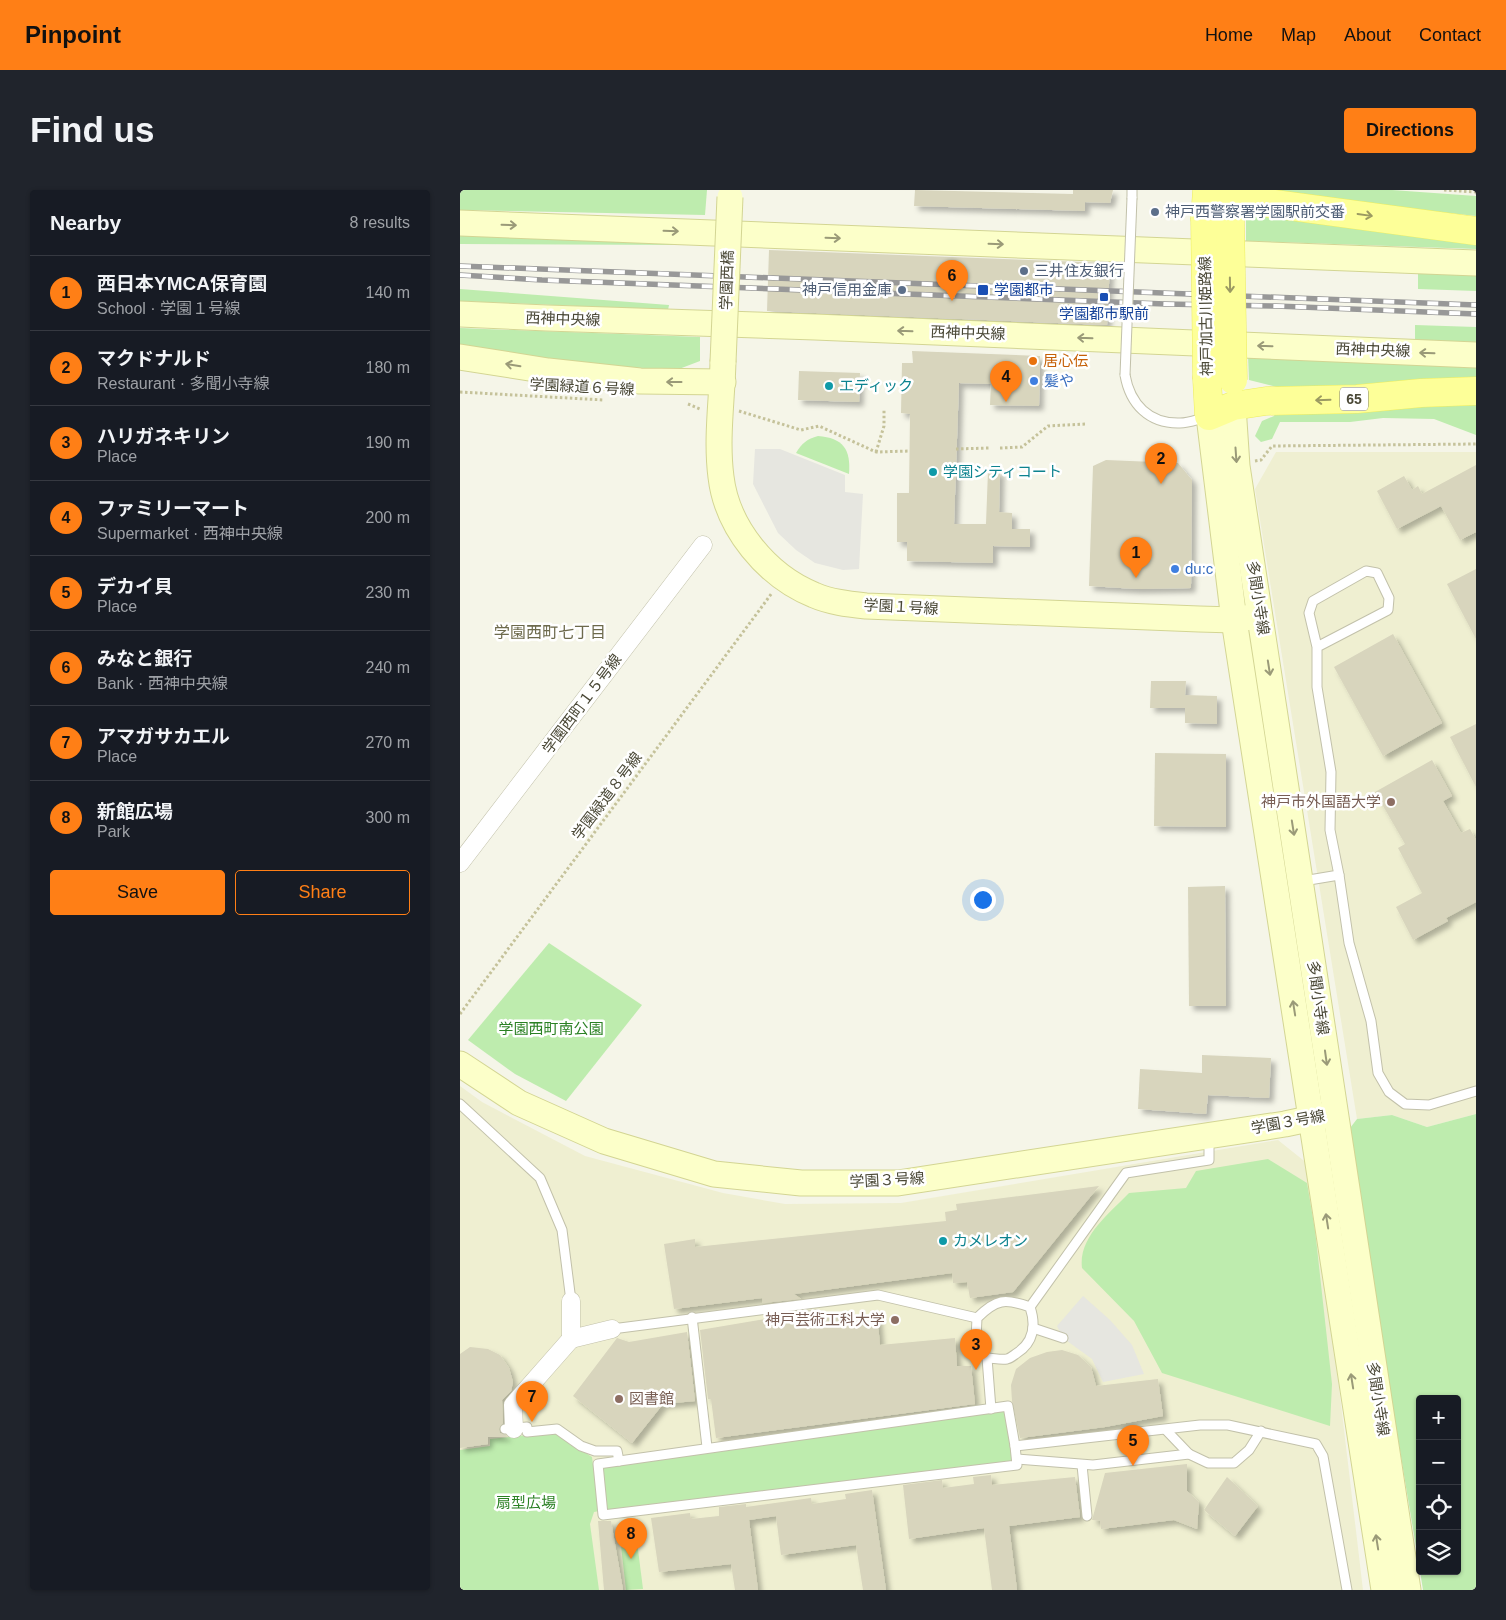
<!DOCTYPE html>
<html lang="en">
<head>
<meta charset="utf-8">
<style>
  body { margin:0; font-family:Arial,"Noto Sans JP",sans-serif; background:#20242c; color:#f1f3f6 }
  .controls { position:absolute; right:15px; bottom:15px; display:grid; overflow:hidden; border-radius:5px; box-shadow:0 1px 4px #0004 }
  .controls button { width:45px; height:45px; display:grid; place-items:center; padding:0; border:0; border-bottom:1px solid #363941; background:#171b24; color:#f1f3f6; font:25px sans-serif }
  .you { position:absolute; left:522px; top:709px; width:18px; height:18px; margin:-12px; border:4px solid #fff; border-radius:50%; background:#1a73e8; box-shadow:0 0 0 8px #1a73e833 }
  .badge { display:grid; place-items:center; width:32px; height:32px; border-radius:50%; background:#ff7f16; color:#111; font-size:16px; font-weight:700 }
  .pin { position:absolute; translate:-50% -41px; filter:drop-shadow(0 1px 2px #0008) }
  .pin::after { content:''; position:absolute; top:26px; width:18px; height:15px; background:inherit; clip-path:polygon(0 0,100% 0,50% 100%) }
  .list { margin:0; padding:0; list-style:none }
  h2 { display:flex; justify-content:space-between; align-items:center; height:65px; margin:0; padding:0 20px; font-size:21px }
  h2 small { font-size:16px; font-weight:400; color:#9ea1a6 }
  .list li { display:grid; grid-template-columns:32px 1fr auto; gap:15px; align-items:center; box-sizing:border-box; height:75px; padding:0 20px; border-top:1px solid #363941 }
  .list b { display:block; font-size:19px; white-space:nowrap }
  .list p { margin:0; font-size:16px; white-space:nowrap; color:#9ea1a6 }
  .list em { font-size:16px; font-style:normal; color:#9ea1a6 }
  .actions { display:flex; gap:10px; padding:15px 20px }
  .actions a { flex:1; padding:11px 0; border:1px solid #ff7f16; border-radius:5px; text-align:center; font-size:18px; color:#ff7f16 }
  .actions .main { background:#ff7f16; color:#111 }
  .icon { flex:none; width:28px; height:28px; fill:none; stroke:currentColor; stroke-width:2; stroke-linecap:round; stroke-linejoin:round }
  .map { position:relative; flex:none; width:1016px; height:1400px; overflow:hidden; border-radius:5px }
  header { display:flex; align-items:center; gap:30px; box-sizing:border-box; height:70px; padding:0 25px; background:#ff7f16; color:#111 }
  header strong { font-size:24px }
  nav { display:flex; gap:28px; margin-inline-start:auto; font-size:18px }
  .intro { display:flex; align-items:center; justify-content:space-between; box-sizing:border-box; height:120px; padding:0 30px }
  h1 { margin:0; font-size:35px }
  .button { padding:12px 22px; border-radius:5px; background:#ff7f16; color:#111; font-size:18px; font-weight:700 }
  main { display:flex; gap:30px; padding:0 30px }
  aside { flex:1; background:#171b24; border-radius:5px; box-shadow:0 1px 4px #0004 }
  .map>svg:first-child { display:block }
  .education { fill:#efefd1 }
  .green { fill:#beecae }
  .parking { fill:#e6e6e0 }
  .building { fill:#d8d5bd; filter:url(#shadow) }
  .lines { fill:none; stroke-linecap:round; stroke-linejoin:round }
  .lane-casing { stroke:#c2c1aa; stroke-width:11 }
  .street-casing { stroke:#c2c1aa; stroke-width:19 }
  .secondary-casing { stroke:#d3d593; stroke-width:27 }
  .primary-casing { stroke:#eded5f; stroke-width:29 }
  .path { stroke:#c5c29a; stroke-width:3; stroke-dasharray:2.5 2.5; stroke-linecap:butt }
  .lane { stroke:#fff; stroke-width:9 }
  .street { stroke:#fff; stroke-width:18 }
  .secondary { stroke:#fcffc9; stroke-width:25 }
  .primary { stroke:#fdff98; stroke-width:28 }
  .rail-casing { stroke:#989898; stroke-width:5.5 }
  .rail { stroke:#fff; stroke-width:4; stroke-dasharray:11; stroke-linecap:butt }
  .lane-bridge-casing { stroke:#c2c1aa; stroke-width:11; stroke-linecap:butt }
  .secondary-bridge-casing { stroke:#d3d593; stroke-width:27; stroke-linecap:butt }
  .primary-bridge-casing { stroke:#eded5f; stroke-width:29; stroke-linecap:butt }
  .lane-bridge { stroke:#fff; stroke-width:9 }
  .secondary-bridge { stroke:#fcffc9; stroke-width:25 }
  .primary-bridge { stroke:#fdff98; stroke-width:28 }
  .oneway { stroke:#9b9a62 }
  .oneway2 { stroke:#9a9a78 }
  .service-dot { fill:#5c6f8a; stroke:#fff; stroke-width:2 }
  .transit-dot { fill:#1a4fb4; stroke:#fff; stroke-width:2 }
  .food-dot { fill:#e8710a; stroke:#fff; stroke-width:2 }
  .shop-dot { fill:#3f7fe0; stroke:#fff; stroke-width:2 }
  .culture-dot { fill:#0f9aa8; stroke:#fff; stroke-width:2 }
  .education-dot { fill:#8d6e63; stroke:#fff; stroke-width:2 }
  .labels { text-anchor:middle; stroke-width:5; stroke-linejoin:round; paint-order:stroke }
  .shield { fill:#fff; stroke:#807f72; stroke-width:1 }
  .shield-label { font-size:14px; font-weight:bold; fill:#4a4836 }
  .service-label { font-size:15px; fill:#4e5e75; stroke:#fff; text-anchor:start }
  .street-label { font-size:15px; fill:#4a4836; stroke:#fff }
  .transit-label { font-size:15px; fill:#164399; stroke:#fff; text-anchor:start }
  .food-label { font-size:15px; fill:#c56008; stroke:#fff; text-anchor:start }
  .shop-label { font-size:15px; fill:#366cbe; stroke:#fff; text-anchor:start }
  .culture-label { font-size:15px; fill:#0d838f; stroke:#fff; text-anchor:start }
  .education-label { font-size:15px; fill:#785e54; stroke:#fff; text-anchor:end }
  .park-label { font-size:15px; fill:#2b8124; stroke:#fff }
  .neighbourhood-label { font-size:16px; fill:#6d6a4c; stroke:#fff }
</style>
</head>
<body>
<header>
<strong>Pinpoint</strong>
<nav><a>Home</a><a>Map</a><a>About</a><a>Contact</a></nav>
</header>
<div class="intro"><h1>Find us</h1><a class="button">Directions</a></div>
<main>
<aside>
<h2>Nearby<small>8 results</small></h2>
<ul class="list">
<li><span class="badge">1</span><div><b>西日本YMCA保育園</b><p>School · 学園１号線</p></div><em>140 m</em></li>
<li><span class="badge">2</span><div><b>マクドナルド</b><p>Restaurant · 多聞小寺線</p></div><em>180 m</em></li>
<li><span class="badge">3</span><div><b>ハリガネキリン</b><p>Place</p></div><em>190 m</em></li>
<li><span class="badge">4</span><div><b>ファミリーマート</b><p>Supermarket · 西神中央線</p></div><em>200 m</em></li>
<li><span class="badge">5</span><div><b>デカイ貝</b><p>Place</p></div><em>230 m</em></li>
<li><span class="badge">6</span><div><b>みなと銀行</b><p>Bank · 西神中央線</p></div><em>240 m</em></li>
<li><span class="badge">7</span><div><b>アマガサカエル</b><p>Place</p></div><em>270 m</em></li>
<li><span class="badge">8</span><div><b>新館広場</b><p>Park</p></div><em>300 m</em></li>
</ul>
<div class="actions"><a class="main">Save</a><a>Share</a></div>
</aside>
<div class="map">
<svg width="1016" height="1400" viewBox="0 0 1016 1400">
  <defs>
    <filter id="shadow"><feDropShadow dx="4.5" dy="4.5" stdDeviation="2.5" flood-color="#0004"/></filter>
  </defs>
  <rect width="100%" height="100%" fill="#f5f5e8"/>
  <g class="education">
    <polygon points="816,262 1016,262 1016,924 967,937 932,925 897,929 795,299"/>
    <polygon points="0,896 22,912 125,966 263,1003 325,1014 441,1013 818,950 853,978 903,1400 0,1400"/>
  </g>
  <g class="green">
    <polygon points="0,0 247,0 245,25 0,20"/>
    <polygon points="806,0 932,0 1016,6 1016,26 806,3"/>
    <polygon points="802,19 1016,47 1016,59 786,51 786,29 802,26"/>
    <polygon points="0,44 223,51 223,55 0,54"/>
    <polygon points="958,81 1016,83 1016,101 958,99"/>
    <polygon points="0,99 209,115 208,120 0,111"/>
    <polygon points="955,135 1016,137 1016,152 955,150"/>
    <polygon points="0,138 240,147 240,171 219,179 151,177 0,158"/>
    <polygon points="788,165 1016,178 1016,192 821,198 789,190"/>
    <polygon points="1016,209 1016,245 974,229 923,228 890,232 820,232 812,249 801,252 795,246 802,231 814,226 817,219"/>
    <path d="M358,246C383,248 391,259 389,284L336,263C342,253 347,249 358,246Z"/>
    <polygon points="89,753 182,815 106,911 55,884 8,850"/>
    <polygon points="1016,924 1016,1400 963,1400 960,1381 997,1381 997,1209 960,1209 960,1381 887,942 897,929 932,925 967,937"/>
    <path d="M808,969L847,993L855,1040L872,1194L870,1236L702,1183L674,1131L622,1078C618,1047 650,1023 669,1003L726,998L736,981Z"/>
    <polygon points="548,1216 557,1275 143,1325 138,1274"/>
    <polygon points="97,1242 110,1253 132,1267 139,1321 134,1322 130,1334 139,1400 0,1400 0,1260 30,1256 30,1249"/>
    <polygon points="175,1336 183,1399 166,1400 159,1338"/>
  </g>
  <g class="parking">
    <polygon points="295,259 320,259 385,285 385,302 403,304 399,379 383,380 355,373 336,360 318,343 293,294"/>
    <polygon points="623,1106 650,1130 672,1155 684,1184 643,1192 632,1169 603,1148 597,1136"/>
  </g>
  <g class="building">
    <polygon points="455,0 613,4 613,0 653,0 650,13 625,12 625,21 454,16"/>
    <polygon points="309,60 650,73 647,135 307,121"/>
    <polygon points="452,161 580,166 579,216 530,215 531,194 499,193 494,334 526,334 528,281 540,281 539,322 552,323 552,339 570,339 570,357 533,356 533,373 447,371 447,352 437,352 437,303 449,303 450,224 441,223 442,173 453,173"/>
    <polygon points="339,181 400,183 399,212 338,210"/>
    <polygon points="646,270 718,273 732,290 731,398 677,399 629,396 633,276"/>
    <polygon points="1016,275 1016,342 1000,350 981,316 937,339 917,301 944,286 952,300 958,296 962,304"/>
    <polygon points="1016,379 1016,449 987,394"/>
    <polygon points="933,444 982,533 923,566 874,477"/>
    <polygon points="691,491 726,491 725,505 757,506 757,534 725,533 725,518 690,518"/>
    <polygon points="1016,534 1016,597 990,547"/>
    <polygon points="695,563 766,564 766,637 694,636"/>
    <polygon points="972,570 992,606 983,611 1001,643 1010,639 1016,650 1016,712 986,728 988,731 953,750 936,717 962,703 938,658 945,654 915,602"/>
    <polygon points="765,696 766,816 729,816 728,697"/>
    <polygon points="742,865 811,868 809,908 748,905 746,924 678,919 680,879 742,883"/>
    <polygon points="639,996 553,1102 510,1108 507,1092 493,1093 492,1083 334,1104 341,1109 303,1113 302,1108 214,1119 204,1054 235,1049 235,1057 486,1031 485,1022 497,1020 496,1014"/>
    <polygon points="357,1119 370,1128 417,1124 420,1155 495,1148 497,1176 511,1176 515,1214 256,1248 251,1209 248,1209 240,1140 305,1129 305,1126"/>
    <polygon points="227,1142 235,1211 203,1214 172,1253 113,1206 157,1148 169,1152"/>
    <polygon points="10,1157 28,1159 40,1165 49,1178 53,1192 51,1201 42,1210 43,1233 39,1239 40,1243 46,1245 46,1247 28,1247 28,1254 0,1258 0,1164"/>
    <polygon points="602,1160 618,1165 631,1177 636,1196 698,1189 703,1226 645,1237 560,1248 552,1211 551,1195 556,1179 570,1168 587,1162"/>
    <polygon points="727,1274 727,1301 739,1312 737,1339 714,1330 641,1339 640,1331 632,1330 645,1283"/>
    <polygon points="531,1285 532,1295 615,1287 620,1327 549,1336 557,1400 532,1400 524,1338 449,1349 443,1295 482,1290 483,1298 514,1294 513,1287"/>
    <polygon points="767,1287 798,1316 775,1346 744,1320"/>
    <polygon points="412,1300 426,1400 403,1400 396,1355 321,1365 316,1326 289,1330 298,1400 275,1400 271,1374 199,1382 191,1328 230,1323 231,1329 259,1326 259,1317 286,1314 286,1317 351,1308 352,1314 386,1309 385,1304"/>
    <polygon points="138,1331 151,1331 163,1400 144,1400"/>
  </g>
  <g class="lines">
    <g class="lane-casing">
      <g id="lane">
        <polyline points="672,8 672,0"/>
        <path d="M665,185C670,214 689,234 720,233C729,233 738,229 747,227"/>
        <polyline points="857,457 849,423 853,411 906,381 917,383 929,408 928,420 857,457 857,497 871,582 870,640 879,685 889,753 911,831 918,883 929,902 945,914 969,915 1016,901"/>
        <polyline points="843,691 879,685"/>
        <polyline points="0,914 80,988 102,1040 111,1111"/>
        <path d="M570,1117C545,1108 536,1109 517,1128L516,1149L527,1168C533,1168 540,1170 547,1169C551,1168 554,1165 557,1163C574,1152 576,1135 570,1117L666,983L749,970V946"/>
        <polyline points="232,1127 247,1257"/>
        <polyline points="573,1138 603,1148"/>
        <polyline points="152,1139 418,1105 517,1128"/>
        <polyline points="527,1168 531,1219"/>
        <polygon points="548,1216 555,1256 557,1275 143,1325 138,1274"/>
        <polyline points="45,1239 67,1237 67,1242 97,1239 121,1256 135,1261 157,1261 159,1271"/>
        <polyline points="706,1240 729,1264"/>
        <polyline points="555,1256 740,1235 768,1235 856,1254 863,1266 887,1400"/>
        <polyline points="557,1269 633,1275 729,1264 748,1273 774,1273 789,1260 801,1241"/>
        <polyline points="622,1275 627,1326"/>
      </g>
    </g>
    <g class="street-casing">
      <g id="street">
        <polyline points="0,673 243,355"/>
        <polyline points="111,1111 111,1149 152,1139"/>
        <polyline points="54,1239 53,1215 111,1149"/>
      </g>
    </g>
    <g class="secondary-casing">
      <g id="secondary">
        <polyline points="0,33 1016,73"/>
        <polyline points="0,124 87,128 355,137 1016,165"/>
        <polyline points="0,167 88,181 180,191 263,192"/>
        <path d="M263,172C262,210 256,249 261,287C267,338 307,386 354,405C370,412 388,414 406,416L739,429L774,430L791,427"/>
        <polyline points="773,216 777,276 948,1400"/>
        <polyline points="749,226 774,430 924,1400"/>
        <polyline points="0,874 59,913 144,951 254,984 341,993 438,993 825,934 867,925"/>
      </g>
    </g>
    <g class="primary-casing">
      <g id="primary">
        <polyline points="770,8 1016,41"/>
        <polyline points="745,28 747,0"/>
        <polyline points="747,189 749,226 773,216 806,211 897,209 961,203 1016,201"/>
      </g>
    </g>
    <g class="path">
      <polyline points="984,0 1016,2"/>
      <polyline points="0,202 144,210"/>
      <polyline points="228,214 240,219"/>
      <polyline points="279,221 341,240 359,236 416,262 450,261"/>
      <polyline points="540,258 562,257 588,236 625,234"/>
      <polyline points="496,259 529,258"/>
      <polyline points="416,262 424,236 424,219"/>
      <polyline points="795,271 801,270 812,256 1016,254"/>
      <polyline points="0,824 312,403"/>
    </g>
    <use href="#lane" class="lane"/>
    <use href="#street" class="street"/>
    <use href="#secondary" class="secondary"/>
    <use href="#primary" class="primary"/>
    <g class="rail-casing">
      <g id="rail">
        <polyline points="0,76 1016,115"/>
        <polyline points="0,85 82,90 705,114 816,116 1016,124"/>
      </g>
    </g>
    <use href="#rail" class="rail"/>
    <g class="lane-bridge-casing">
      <polyline id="lane-bridge" points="665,185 672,8"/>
    </g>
    <g class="secondary-bridge-casing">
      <polyline id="secondary-bridge" points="263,172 270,7"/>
    </g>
    <g class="primary-bridge-casing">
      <g id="primary-bridge">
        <polyline points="745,28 747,189"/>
        <polyline points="770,29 773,190"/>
      </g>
    </g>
    <use href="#lane-bridge" class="lane-bridge"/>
    <use href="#secondary-bridge" class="secondary-bridge"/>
    <use href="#primary-bridge" class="primary-bridge"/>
  </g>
  <defs><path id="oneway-shaft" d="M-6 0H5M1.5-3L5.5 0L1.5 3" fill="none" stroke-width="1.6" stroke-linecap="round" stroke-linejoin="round" transform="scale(1.25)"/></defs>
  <g class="oneway">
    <use href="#oneway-shaft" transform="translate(905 25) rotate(8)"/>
    <use href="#oneway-shaft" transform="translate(770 95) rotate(89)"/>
    <use href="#oneway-shaft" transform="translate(863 210) rotate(178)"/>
  </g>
  <g class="oneway2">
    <use href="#oneway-shaft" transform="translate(49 35) rotate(2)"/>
    <use href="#oneway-shaft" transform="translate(211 41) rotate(2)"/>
    <use href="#oneway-shaft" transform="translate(373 48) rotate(2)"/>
    <use href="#oneway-shaft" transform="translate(536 54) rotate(2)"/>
    <use href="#oneway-shaft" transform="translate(445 141) rotate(-178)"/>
    <use href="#oneway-shaft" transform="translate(625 148) rotate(-178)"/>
    <use href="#oneway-shaft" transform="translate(805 156) rotate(-178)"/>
    <use href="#oneway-shaft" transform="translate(967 163) rotate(-178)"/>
    <use href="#oneway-shaft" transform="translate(53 175) rotate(-171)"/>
    <use href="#oneway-shaft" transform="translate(214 192) rotate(-180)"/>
    <use href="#oneway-shaft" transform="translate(776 265) rotate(86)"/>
    <use href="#oneway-shaft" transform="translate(809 478) rotate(81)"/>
    <use href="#oneway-shaft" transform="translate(833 638) rotate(81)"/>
    <use href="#oneway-shaft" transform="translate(834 818) rotate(-99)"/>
    <use href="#oneway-shaft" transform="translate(866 868) rotate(82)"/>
    <use href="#oneway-shaft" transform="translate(867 1031) rotate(-99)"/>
    <use href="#oneway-shaft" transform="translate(892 1191) rotate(-99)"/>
    <use href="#oneway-shaft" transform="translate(917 1352) rotate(-99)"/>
  </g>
  <g class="service-dot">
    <circle cx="695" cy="22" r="5"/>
    <circle cx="564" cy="81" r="5"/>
    <circle cx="442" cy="100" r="5"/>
  </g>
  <g class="transit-dot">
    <rect x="517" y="94" width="12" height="12" rx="2.5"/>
    <rect x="639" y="102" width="10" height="10" rx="2.5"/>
  </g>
  <circle class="food-dot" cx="573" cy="171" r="5"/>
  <g class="shop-dot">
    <circle cx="574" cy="191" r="5"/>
    <circle cx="715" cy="379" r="5"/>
  </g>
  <g class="culture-dot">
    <circle cx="369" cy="196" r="5"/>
    <circle cx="473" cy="282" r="5"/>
    <circle cx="483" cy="1051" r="5"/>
  </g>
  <g class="education-dot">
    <circle cx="931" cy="612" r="5"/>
    <circle cx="435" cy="1130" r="5"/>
    <circle cx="159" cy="1209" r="5"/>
  </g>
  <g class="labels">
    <rect class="shield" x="880" y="197.5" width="28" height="23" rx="4"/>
    <g class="shield-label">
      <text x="894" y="214">65</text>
    </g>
    <g class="service-label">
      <text x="705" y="27">神戸西警察署学園駅前交番</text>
      <text x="574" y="86">三井住友銀行</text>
      <text x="432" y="105" text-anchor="end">神戸信用金庫</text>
    </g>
    <g class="street-label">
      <text transform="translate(267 90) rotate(-88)" y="5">学園西橋</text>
      <text transform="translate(746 126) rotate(-91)" y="5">神戸加古川姫路線</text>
      <text transform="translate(103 129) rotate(2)" y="5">西神中央線</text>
      <text transform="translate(508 143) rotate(2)" y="5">西神中央線</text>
      <text transform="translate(913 160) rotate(2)" y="5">西神中央線</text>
      <text transform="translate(122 197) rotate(3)" y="5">学園緑道６号線</text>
      <text transform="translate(798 408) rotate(81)" y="5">多聞小寺線</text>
      <text transform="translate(441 417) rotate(3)" y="5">学園１号線</text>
      <text transform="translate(122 514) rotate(-53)" y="5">学園西町１５号線</text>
      <text transform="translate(147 606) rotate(-53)" y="5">学園緑道８号線</text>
      <text transform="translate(858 808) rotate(82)" y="5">多聞小寺線</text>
      <text transform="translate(828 932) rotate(-10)" y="5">学園３号線</text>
      <text transform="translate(427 990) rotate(-3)" y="5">学園３号線</text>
      <text transform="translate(918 1209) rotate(81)" y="5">多聞小寺線</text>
    </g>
    <g class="transit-label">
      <text x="534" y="105">学園都市</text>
      <text x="644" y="129" text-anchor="middle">学園都市駅前</text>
    </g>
    <g class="food-label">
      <text x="583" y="176">居心伝</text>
    </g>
    <g class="shop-label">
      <text x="584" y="196">髪や</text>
      <text x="725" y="384">du:c</text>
    </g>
    <g class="culture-label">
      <text x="379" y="201">エディック</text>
      <text x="483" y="287">学園シティコート</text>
      <text x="493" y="1056">カメレオン</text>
    </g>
    <g class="education-label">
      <text x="921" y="617">神戸市外国語大学</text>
      <text x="425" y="1135">神戸芸術工科大学</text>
      <text x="169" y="1214" text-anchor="start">図書館</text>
    </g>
    <g class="park-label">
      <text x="91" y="844">学園西町南公園</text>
      <text x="66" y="1318">扇型広場</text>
    </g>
    <g class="neighbourhood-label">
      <text x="90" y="448">学園西町七丁目</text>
    </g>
  </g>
</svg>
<div class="controls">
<button>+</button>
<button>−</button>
<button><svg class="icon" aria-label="locate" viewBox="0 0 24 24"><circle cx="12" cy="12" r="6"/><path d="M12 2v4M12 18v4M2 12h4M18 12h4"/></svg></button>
<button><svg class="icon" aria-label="layers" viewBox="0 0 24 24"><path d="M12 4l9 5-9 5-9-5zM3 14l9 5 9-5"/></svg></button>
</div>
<div class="you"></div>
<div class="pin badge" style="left:676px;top:388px">1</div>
<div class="pin badge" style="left:701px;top:294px">2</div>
<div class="pin badge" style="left:516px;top:1180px">3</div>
<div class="pin badge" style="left:546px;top:212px">4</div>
<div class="pin badge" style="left:673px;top:1276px">5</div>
<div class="pin badge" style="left:492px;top:111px">6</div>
<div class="pin badge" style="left:72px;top:1232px">7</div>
<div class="pin badge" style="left:171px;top:1369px">8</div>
</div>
</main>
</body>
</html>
